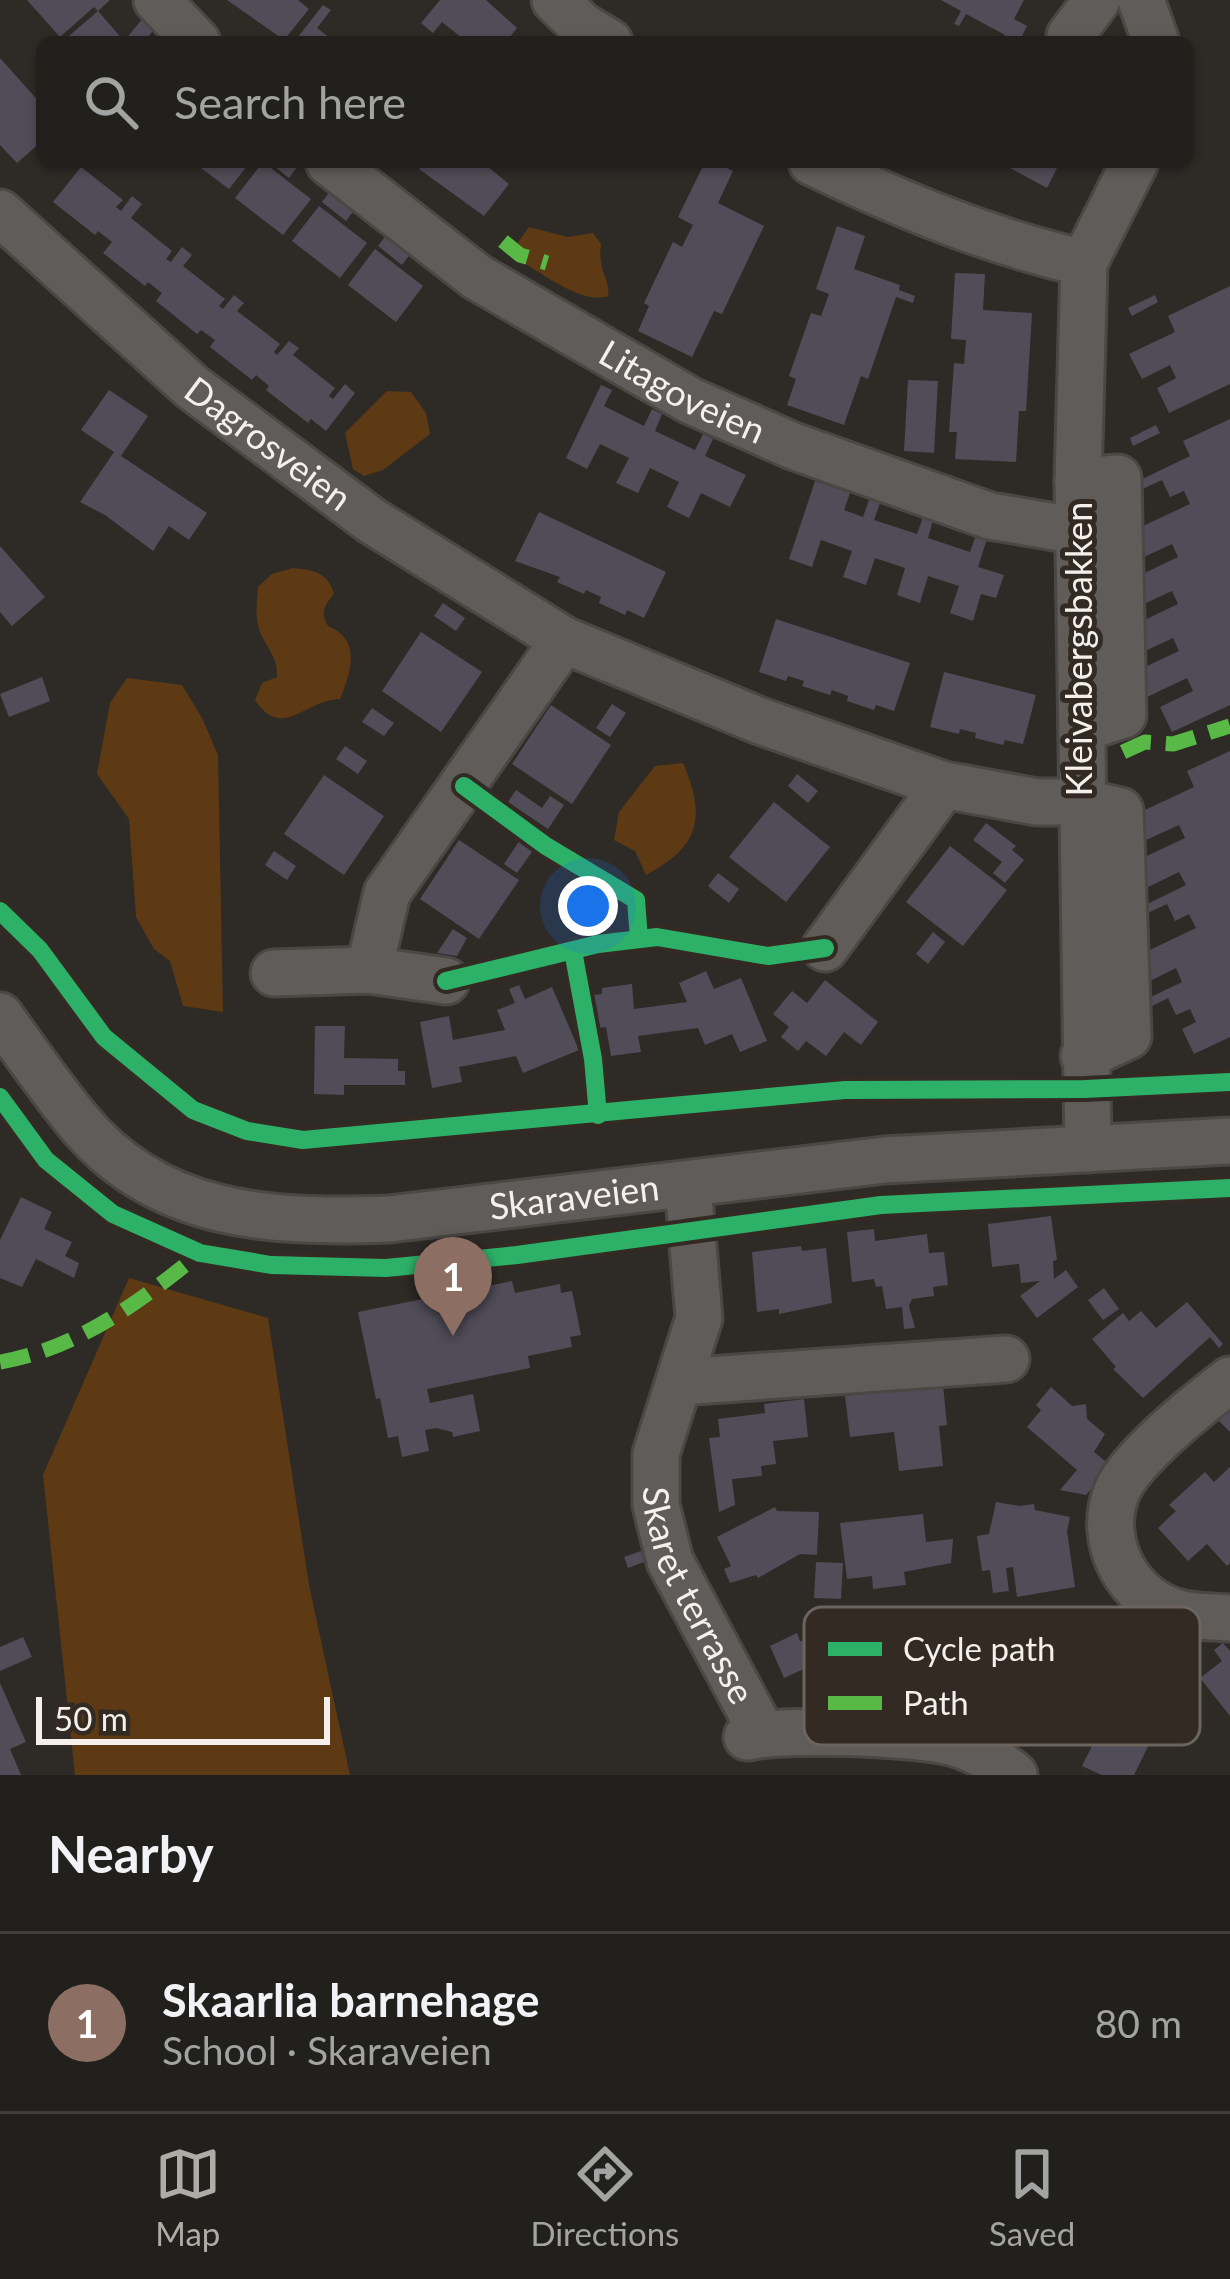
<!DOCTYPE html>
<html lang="en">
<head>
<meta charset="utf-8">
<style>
  body { margin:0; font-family:Lato,sans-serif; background:#2a2825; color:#f1f3f6 }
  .scale { position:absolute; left:36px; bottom:30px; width:294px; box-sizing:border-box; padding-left:12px; border:6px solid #f5f0eb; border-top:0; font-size:33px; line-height:42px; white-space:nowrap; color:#f5f0eb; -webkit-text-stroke:9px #322a23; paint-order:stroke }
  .you { position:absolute; left:588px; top:906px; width:42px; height:42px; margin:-30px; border:9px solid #fff; border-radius:50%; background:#1a73e8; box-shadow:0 0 0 18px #1a73e833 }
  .badge { display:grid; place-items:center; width:78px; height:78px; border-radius:50%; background:#afaba6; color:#fff; font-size:39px; font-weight:700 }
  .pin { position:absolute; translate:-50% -99px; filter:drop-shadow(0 3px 6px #0008) }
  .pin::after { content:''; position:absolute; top:63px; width:42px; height:36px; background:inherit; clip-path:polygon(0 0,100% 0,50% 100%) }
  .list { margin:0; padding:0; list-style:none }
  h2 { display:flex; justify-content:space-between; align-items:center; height:156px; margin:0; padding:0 48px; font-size:51px }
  h2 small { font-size:39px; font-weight:400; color:#a2a3a3 }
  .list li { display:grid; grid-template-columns:78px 1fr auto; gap:36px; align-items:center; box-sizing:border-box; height:180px; padding:0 48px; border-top:3px solid #3f3e3b }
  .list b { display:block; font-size:45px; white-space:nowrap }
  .list p { margin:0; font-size:39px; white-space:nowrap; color:#a2a3a3 }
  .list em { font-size:39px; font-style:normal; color:#a2a3a3 }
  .icon { flex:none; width:66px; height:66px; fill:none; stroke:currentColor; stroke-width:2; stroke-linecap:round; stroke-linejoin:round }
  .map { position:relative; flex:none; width:1230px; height:1775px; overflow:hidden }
  .search { position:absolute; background:#22201c; box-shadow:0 3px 9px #0004; left:36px; right:36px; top:36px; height:132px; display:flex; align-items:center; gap:30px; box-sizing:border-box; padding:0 42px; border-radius:18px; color:#a2a3a3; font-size:45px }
  .sheet { height:336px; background:#22201c }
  nav { display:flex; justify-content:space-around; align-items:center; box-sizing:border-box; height:168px; border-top:3px solid #3f3e3b; background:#22201c; font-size:33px; color:#a2a3a3 }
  nav a { display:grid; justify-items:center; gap:6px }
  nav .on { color:#afaba6 }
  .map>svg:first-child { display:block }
  .green { fill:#5d3a14 }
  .building { fill:#504d58 }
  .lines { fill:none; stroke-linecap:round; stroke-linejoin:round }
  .minor-casing { stroke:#4b4744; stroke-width:51 }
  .minor { stroke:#605c5a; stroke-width:45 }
  .quiet { stroke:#58b947; stroke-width:15; stroke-dasharray:30 15; stroke-linecap:butt }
  .cycleway-casing { stroke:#322a23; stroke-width:26 }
  .cycleway { stroke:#2db169; stroke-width:18 }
  .labels { text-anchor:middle; stroke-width:10; stroke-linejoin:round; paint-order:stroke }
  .street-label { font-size:36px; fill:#f5f0eb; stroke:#322a23 }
  .key { fill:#322a23; stroke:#6c655f; stroke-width:3 }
  .key-label { font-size:33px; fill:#f5f0eb }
</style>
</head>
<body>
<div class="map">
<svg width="1230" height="1775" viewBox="0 0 1230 1775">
  <rect width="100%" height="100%" fill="#2e2a26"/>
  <g class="green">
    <path d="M529,227L568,237L593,233L601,244C597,271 611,280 608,296C579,306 538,268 509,255Z"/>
    <polygon points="387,391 411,392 426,413 430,434 383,470 364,476 353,469 345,433"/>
    <path d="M293,568C313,570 328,572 334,594C324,606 320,612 328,626C361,639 352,671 340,699C305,700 282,741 255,700L262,683L277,677C278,655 265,647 259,629C255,615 257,601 258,587L272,574Z"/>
    <polygon points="127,678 182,685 202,718 218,755 223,1012 183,1006 170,961 154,949 136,917 129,819 97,774 110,703"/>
    <path d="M683,763C707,818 699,847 646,875L635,851L614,840L619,812L655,766Z"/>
    <polygon points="129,1278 268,1318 309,1585 350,1775 75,1775 43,1475"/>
  </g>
  <g class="building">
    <polygon points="27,0 110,0 98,11 94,7 60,37"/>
    <polygon points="227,0 298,0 309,9 284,40"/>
    <polygon points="440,0 486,0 517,28 506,42 467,42 442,22 433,33 421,23"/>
    <polygon points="941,0 1024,0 1014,19 1027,26 1019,42 1001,42 1005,35 966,14 959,26 954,24 961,11"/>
    <polygon points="323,5 331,10 317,28 335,42 294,42"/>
    <polygon points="98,11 124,41 144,17 156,27 144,42 62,42"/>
    <polygon points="0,58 42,105 42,141 17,163 0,145"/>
    <polygon points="193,162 250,162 229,189"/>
    <polygon points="263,162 311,199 283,235 235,198"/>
    <polygon points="269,162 301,162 289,178"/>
    <polygon points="425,162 482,162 509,184 484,216 419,169"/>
    <polygon points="705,162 715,162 733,171 718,203 764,226 722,314 714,311 692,357 638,331 649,306 644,303 673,242 682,247 693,225 678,217"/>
    <polygon points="999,162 1060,162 1047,188"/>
    <polygon points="81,167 123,200 116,207 121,211 132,196 142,204 131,218 172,251 166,259 171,262 182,247 192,255 183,266 225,299 219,306 223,309 234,295 244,303 237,311 280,344 274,352 277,355 289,341 299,348 293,355 335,388 329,396 333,399 345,384 355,393 326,431 311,419 308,423 266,390 269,386 256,375 252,380 210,347 215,340 201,330 197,334 156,301 162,293 148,282 145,286 103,253 112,242 98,231 95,235 53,202"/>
    <polygon points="333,187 357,206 346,221 322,202"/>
    <polygon points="319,206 367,243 340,278 292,241"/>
    <polygon points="837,226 865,236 854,269 900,285 899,290 915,296 913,303 896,297 868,379 861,376 844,425 787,405 796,379 789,376 811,313 821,316 829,294 816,289"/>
    <polygon points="389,231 413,250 402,265 378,246"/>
    <polygon points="375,249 423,286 396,322 348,285"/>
    <polygon points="955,273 985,274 983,310 1032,313 1026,411 1019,411 1016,462 955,459 957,432 949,432 954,363 964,364 966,340 951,339"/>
    <polygon points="1230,286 1230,384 1169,413 1157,388 1176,378 1170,365 1142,379 1129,354 1175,332 1168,316"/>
    <polygon points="1155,295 1158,302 1132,316 1128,308"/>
    <polygon points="908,380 938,381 934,453 904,451"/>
    <polygon points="601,385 612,390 604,406 644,426 652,409 662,414 655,431 695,450 703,434 713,439 705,456 746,475 730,507 701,493 689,518 667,507 679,482 650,468 638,493 616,483 629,458 600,444 587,469 566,458"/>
    <polygon points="109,390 148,416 121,456 207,513 189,540 169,526 153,551 105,515 80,502 114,452 81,430"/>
    <polygon points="1230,419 1230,705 1172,732 1160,707 1193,691 1187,678 1145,698 1132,673 1179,651 1173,638 1145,651 1132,626 1178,604 1172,591 1144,604 1132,579 1178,557 1172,544 1144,557 1130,532 1190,504 1184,491 1170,497 1162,480 1134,493 1130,485 1190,456 1183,441"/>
    <polygon points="1156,425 1160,433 1133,446 1130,438"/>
    <polygon points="815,481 850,493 844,510 863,517 869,500 880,503 874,520 917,534 923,517 933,520 928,538 970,552 976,535 987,539 978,567 1004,575 996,598 981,594 973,621 950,613 959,586 928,576 920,603 897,595 905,568 875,558 866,585 843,577 852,551 821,540 812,567 789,559"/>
    <polygon points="539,512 666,572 644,618 627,610 625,615 599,603 601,597 586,590 584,594 557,582 560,577 515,561"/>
    <polygon points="0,546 45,597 12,626 0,612"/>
    <polygon points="443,603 465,618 456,631 434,616"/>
    <polygon points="776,619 910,663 894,711 876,705 874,710 847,701 848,696 832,690 830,695 802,686 804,681 788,676 786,681 759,672"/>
    <polygon points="421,632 482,672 441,732 382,691"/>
    <polygon points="944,672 1036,695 1023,744 1005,740 1003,745 975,738 976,733 960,729 959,734 930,727"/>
    <polygon points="42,677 50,701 9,717 0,694"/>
    <polygon points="612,704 626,713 610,737 596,728"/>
    <polygon points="551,705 611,745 572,804 512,764"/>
    <polygon points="372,708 394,723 384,736 362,722"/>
    <polygon points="345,746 367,761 358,774 336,759"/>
    <polygon points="1230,751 1230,1037 1194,1054 1182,1029 1196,1022 1190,1009 1176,1015 1168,998 1140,1012 1136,1004 1182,982 1176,968 1148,982 1135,957 1196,928 1189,914 1175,921 1167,904 1139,917 1135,910 1186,885 1179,872 1146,888 1134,862 1185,838 1179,825 1146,840 1134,815 1194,787 1187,771"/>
    <polygon points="797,774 818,791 808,803 788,786"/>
    <polygon points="324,775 384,816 344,875 284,834"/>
    <polygon points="516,790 542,808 550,796 564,805 548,829 508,802"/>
    <polygon points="774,802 830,847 786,902 729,857"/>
    <polygon points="986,823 1016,846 1012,850 1024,860 1005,883 993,873 1002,862 973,840"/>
    <polygon points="459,840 519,880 479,939 420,899"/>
    <polygon points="520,840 534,849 517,873 504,864"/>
    <polygon points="950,846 1007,890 963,946 906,902"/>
    <polygon points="274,851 296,866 287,880 265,865"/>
    <polygon points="718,873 739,889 729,903 708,886"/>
    <polygon points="453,929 467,938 457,956 437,953"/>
    <polygon points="933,932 945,942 928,964 916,954"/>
    <polygon points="706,971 714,989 741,978 767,1041 740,1052 732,1034 705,1045 698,1028 638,1036 641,1052 611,1056 606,1027 597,1028 593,995 602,994 602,988 632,984 634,1009 687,1002 679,983"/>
    <polygon points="825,980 878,1022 861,1045 844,1032 826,1056 806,1041 798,1051 781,1037 789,1027 773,1014 792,991 807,1003"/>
    <polygon points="519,985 525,999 552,987 579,1050 523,1073 516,1056 459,1067 462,1082 432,1088 420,1022 449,1016 453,1040 505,1030 497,1010 515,1003 509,989"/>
    <polygon points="315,1026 345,1026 344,1058 398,1059 398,1071 405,1071 405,1085 344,1085 344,1095 314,1094"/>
    <polygon points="21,1197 52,1212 44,1229 72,1242 65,1256 79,1263 74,1278 36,1259 22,1287 0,1278 0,1240"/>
    <polygon points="1051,1216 1057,1260 1053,1261 1054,1279 1066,1270 1078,1287 1037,1318 1020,1296 1040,1281 1021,1283 1019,1264 992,1267 988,1224"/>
    <polygon points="874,1229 875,1241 927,1234 929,1253 944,1252 948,1285 933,1287 934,1296 912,1299 909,1306 915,1328 904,1329 902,1307 886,1309 882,1286 876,1287 874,1279 852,1282 847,1232"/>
    <polygon points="801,1246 802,1251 826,1248 832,1303 779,1314 779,1309 757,1312 752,1252"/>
    <polygon points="512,1281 515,1293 560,1284 561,1293 572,1291 581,1335 570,1337 572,1347 528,1356 530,1368 427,1389 430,1403 473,1394 480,1431 453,1437 452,1432 436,1428 425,1430 429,1451 402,1457 398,1436 388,1438 380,1398 376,1399 358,1312"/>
    <polygon points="1104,1288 1119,1309 1103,1320 1088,1300"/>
    <polygon points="1187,1302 1223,1344 1219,1348 1210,1337 1143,1398 1113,1369 1116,1367 1092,1339 1123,1313 1129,1321 1141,1311 1156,1328"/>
    <polygon points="943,1385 947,1425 939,1426 943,1466 899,1471 894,1432 850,1437 845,1396"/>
    <polygon points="1051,1387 1072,1406 1086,1404 1087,1419 1105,1434 1094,1452 1111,1466 1086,1495 1060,1490 1077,1470 1027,1427 1041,1410 1036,1405"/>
    <polygon points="804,1399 808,1437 773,1441 776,1464 761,1466 762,1476 732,1479 735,1505 719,1512 709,1438 720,1437 718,1419 765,1413 764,1404"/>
    <polygon points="1230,1404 1230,1432 1216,1418"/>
    <polygon points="1230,1467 1230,1563 1227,1566 1207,1544 1188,1561 1158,1528 1176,1511 1169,1505 1205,1472 1214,1482"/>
    <polygon points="996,1502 1019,1506 1034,1504 1035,1510 1070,1517 1067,1531 1075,1587 1017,1597 1013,1567 1006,1568 1009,1591 993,1593 990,1570 982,1571 977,1536 989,1534"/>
    <polygon points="775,1507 777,1511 819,1512 817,1555 800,1554 758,1578 756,1575 730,1583 724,1569 731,1566 717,1537"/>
    <polygon points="923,1514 926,1542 953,1539 951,1563 904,1572 906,1585 873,1589 872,1576 847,1579 840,1523"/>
    <polygon points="641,1551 644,1562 628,1568 624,1557"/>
    <polygon points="816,1562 843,1563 841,1599 814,1598"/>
    <polygon points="797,1633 800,1641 862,1646 863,1641 916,1652 911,1697 881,1693 880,1698 842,1698 844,1689 806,1687 806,1668 784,1678 770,1646"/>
    <polygon points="23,1637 32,1657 0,1671 0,1647"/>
    <polygon points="1223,1643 1230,1651 1230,1716 1200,1678 1222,1661 1214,1650"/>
    <polygon points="0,1683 26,1742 10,1749 21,1775 0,1775"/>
    <polygon points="1107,1691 1142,1711 1139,1719 1157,1728 1134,1775 1102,1775 1082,1766 1093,1744 1088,1736 1105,1719 1095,1715"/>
  </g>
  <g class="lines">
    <g class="minor-casing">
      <g id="minor">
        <polyline points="157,0 197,42"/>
        <polyline points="555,0 582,26 609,42"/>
        <polyline points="1141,0 1156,42"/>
        <polyline points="1070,36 1097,0"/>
        <path id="s1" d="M329,162L477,277L691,401L793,446L990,516L1079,531"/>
        <path d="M812,162C901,205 989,241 1084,263"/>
        <path id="s2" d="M0,213L192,387L372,521L564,640L760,721L944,785L1037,802H1080L1120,811L1128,1036L1084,1056"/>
        <polyline points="1078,481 1118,478 1123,715 1083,728"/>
        <polyline points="825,948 944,785"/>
        <polyline points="369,970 387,893 564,640"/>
        <polyline points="274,973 369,970 446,981"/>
        <path id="s3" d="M0,1016C25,1051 50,1087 77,1120C157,1219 272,1223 389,1219L885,1160L1230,1141"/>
        <polyline points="1088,1149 1078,481 1084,263 1135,162"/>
        <path id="s4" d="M688,1185L699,1318L656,1454V1505L670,1561L762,1733"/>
        <path d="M1230,1380C1200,1403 1131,1458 1117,1491C1096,1542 1129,1603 1183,1614C1198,1617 1215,1617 1230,1618"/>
        <polyline points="681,1382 1006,1359"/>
        <path d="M747,1737C788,1728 904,1733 946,1741C968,1745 997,1761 1014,1775"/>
      </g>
    </g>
    <use href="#minor" class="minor"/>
    <g class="quiet">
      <polyline points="503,241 520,255 547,263"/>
      <polyline points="1123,752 1145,742 1173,744 1230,726"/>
      <path d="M0,1362C77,1349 140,1302 200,1253"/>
    </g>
    <g class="cycleway-casing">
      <g id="cycleway">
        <polyline points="464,786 546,846 636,900 639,939"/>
        <polyline points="0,911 40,950 104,1037 193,1110 247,1131 303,1140 845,1090 1085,1089 1230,1082"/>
        <polyline points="573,951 593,1059 598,1115"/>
        <polyline points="446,981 598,944 657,937 768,956 825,948"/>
        <polyline points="0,1097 46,1160 113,1214 200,1253 271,1265 386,1268 517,1255 881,1205 1230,1188"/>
      </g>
    </g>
    <use href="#cycleway" class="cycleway"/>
  </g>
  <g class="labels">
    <g class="street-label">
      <text dy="13" stroke="none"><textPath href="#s1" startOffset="423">Litagoveien</textPath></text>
      <text dy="13" stroke="none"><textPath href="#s2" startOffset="354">Dagrosveien</textPath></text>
      <text transform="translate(1079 649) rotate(-90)" y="13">Kleivabergsbakken</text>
      <text dy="13" stroke="none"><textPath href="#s3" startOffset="657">Skaraveien</textPath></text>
      <text dy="13" stroke="none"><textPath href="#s4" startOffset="426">Skaret terrasse</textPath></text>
    </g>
  </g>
  <rect x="804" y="1607" width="396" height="138" rx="18" class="key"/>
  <rect x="828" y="1642" width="54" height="14" fill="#2db169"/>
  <rect x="828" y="1696" width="54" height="14" fill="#58b947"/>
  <g class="key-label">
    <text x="903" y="1661">Cycle path</text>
    <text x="903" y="1715">Path</text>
  </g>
</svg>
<div class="scale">50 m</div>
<div class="you"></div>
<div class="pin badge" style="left:453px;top:1336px;background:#8d6e63">1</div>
<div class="search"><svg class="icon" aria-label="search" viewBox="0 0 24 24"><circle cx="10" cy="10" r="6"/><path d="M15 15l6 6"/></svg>Search here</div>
</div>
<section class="sheet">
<h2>Nearby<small></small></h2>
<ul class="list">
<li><span class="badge" style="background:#8d6e63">1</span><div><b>Skaarlia barnehage</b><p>School · Skaraveien</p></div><em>80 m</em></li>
</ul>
</section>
<nav>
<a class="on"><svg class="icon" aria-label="map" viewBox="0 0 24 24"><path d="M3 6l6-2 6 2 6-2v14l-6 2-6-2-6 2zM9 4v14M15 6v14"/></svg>Map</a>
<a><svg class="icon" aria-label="directions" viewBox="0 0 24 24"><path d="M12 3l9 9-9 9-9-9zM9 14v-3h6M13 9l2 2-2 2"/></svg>Directions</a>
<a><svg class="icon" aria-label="saved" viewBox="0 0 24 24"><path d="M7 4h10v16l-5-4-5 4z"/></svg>Saved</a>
</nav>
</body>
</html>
